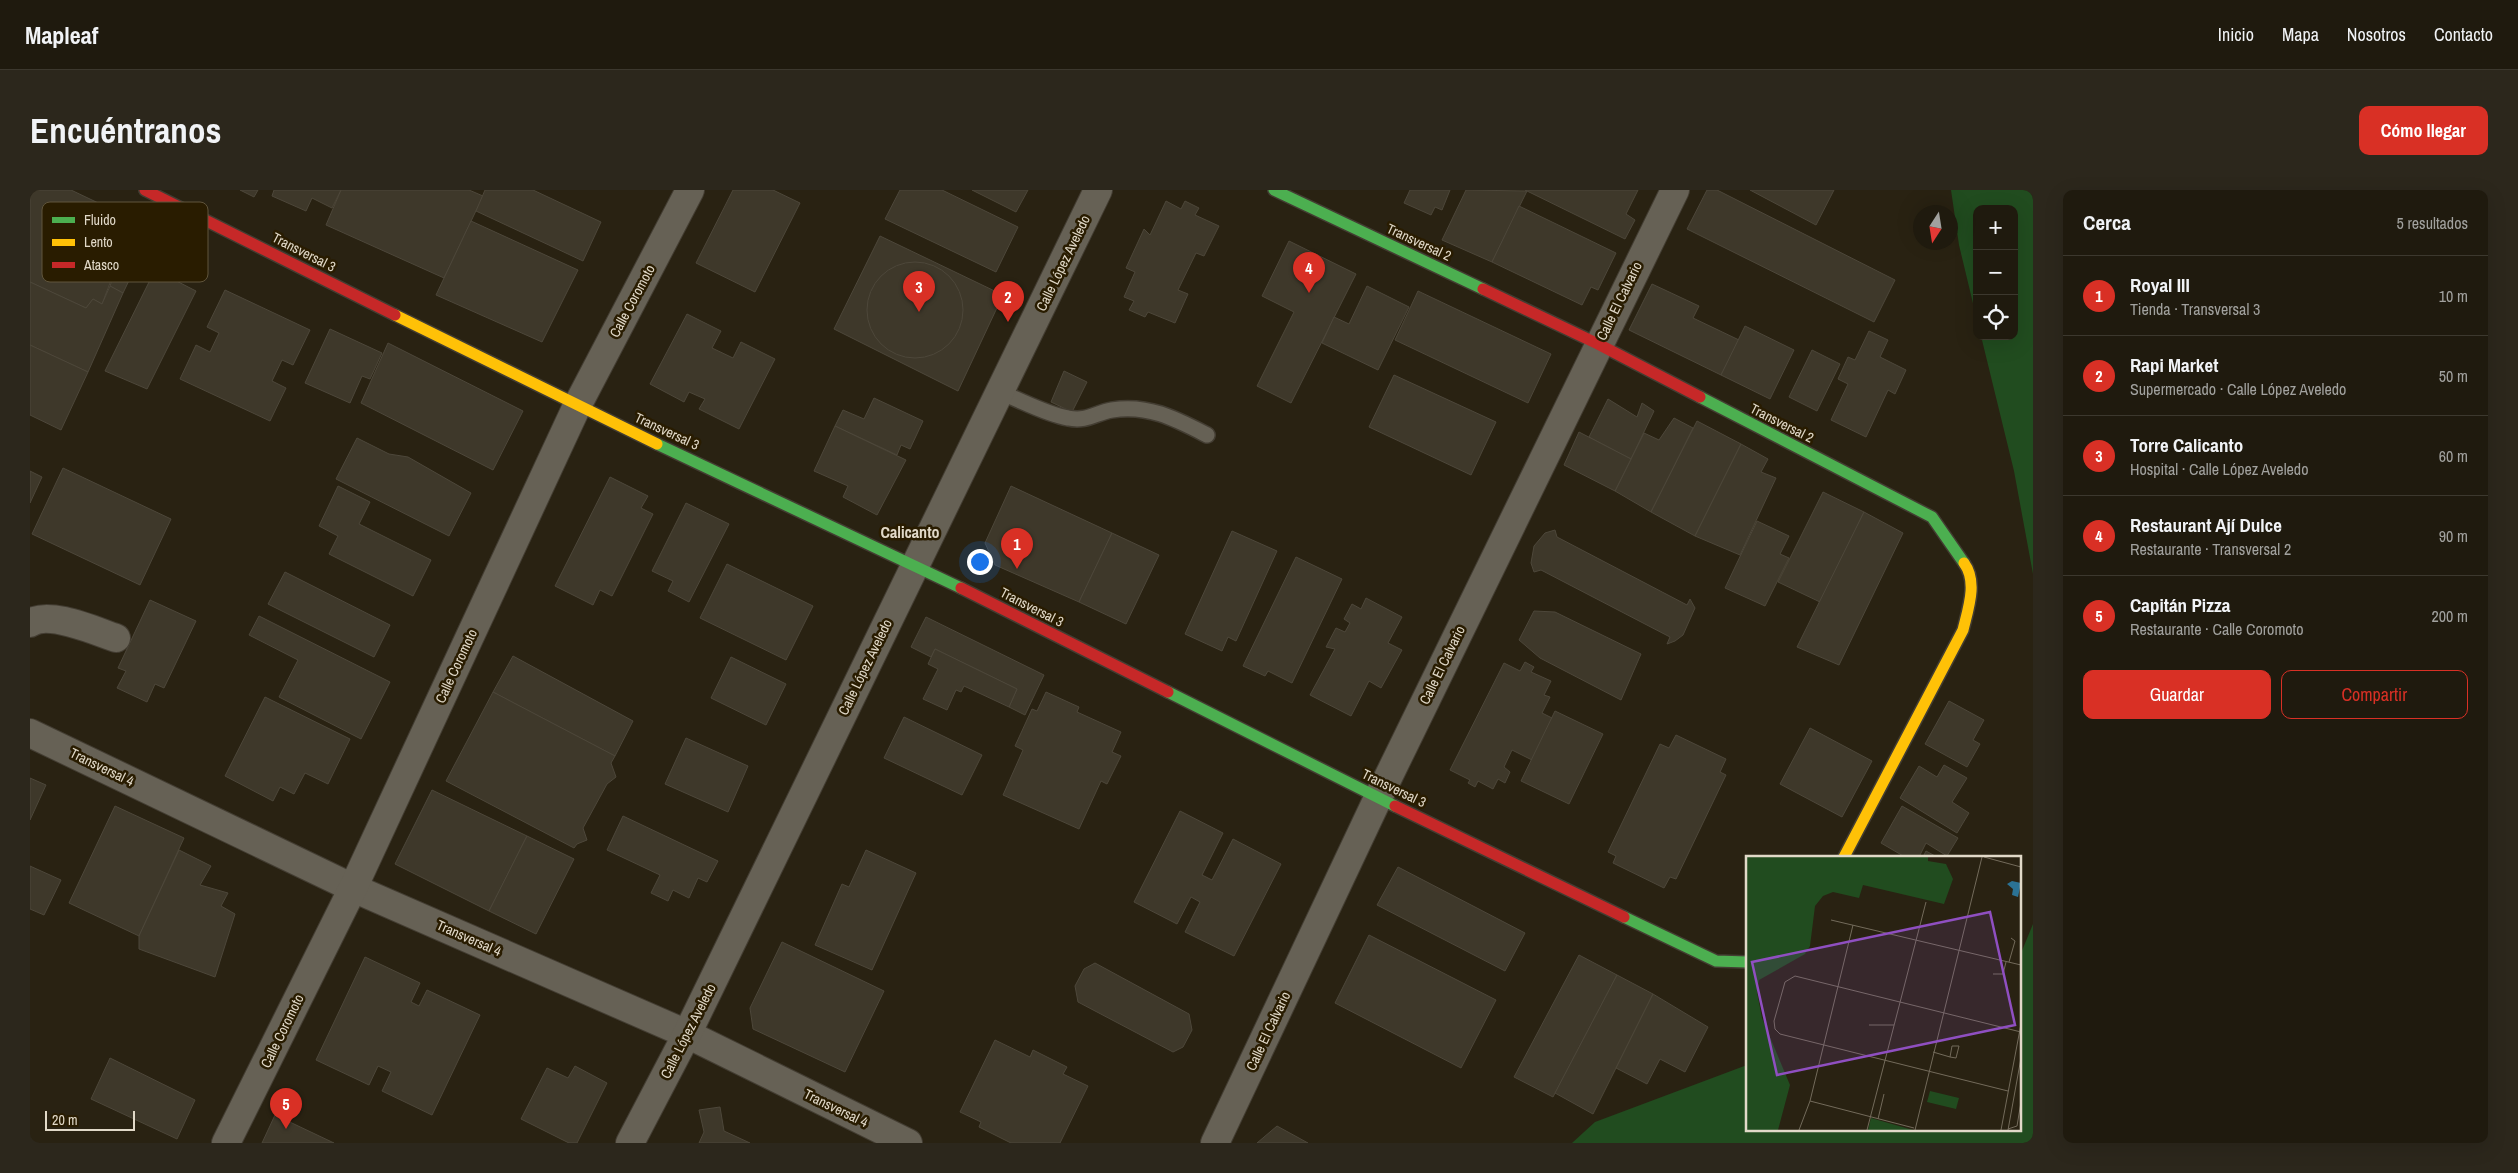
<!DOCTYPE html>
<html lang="es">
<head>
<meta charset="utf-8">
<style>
  body { margin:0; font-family:"Archivo Narrow",sans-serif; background:#2c271c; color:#f1f3f6 }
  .controls { position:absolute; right:15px; top:15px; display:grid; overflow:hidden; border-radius:10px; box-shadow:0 5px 20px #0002 }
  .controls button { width:45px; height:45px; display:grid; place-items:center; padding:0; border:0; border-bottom:1px solid #3c382e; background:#1f1a0e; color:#f1f3f6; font:25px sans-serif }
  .compass { position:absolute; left:1883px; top:15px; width:45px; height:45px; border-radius:50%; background:#1f1a0e; box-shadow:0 5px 20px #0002; rotate:192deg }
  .scale { position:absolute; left:15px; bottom:12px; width:90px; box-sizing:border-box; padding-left:5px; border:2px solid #e1d9c8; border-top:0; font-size:14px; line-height:18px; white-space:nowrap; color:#e1d9c8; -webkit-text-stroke:4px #291c00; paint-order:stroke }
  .you { position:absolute; left:949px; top:371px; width:18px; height:18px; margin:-12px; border:4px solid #fff; border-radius:50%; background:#1a73e8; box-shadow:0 0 0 8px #1a73e833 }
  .badge { display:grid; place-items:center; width:32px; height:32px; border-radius:50%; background:#d93025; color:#fff; font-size:16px; font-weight:700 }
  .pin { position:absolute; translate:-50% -41px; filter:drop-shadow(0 1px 2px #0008) }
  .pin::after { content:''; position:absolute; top:26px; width:18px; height:15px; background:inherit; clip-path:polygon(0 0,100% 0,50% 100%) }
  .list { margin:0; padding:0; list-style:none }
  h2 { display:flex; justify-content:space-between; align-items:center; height:65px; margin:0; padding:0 20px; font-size:21px }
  h2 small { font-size:16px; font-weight:400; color:#a1a19e }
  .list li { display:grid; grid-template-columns:32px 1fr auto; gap:15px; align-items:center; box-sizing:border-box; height:80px; padding:0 20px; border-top:1px solid #3c382e }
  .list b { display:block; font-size:19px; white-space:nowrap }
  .list p { margin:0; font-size:16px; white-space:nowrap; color:#a1a19e }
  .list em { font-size:16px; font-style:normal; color:#a1a19e }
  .actions { display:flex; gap:10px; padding:15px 20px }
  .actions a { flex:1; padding:11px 0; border:1px solid #d93025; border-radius:10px; text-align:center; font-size:18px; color:#d93025 }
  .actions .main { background:#d93025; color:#fff }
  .icon { flex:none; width:28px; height:28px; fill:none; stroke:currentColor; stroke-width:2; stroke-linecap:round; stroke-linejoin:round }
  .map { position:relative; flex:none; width:2003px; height:953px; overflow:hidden; border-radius:10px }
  header { display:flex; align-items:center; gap:30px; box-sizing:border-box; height:70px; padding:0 25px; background:#1f1a0e; border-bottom:1px solid #3c382e }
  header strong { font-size:24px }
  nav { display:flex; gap:28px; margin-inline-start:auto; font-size:18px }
  .intro { display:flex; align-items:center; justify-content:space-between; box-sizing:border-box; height:120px; padding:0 30px }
  h1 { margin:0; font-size:35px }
  .button { padding:12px 22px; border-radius:10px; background:#d93025; color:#fff; font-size:18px; font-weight:700 }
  main { display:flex; gap:30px; padding:0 30px }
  aside { flex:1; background:#1f1a0e; border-radius:10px; box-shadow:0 5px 20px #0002 }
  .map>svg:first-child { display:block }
  .green { fill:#214c1f }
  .building { fill:#3e382a; stroke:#4d473a }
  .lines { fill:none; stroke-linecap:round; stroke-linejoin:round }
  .lane-casing { stroke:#433d32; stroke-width:18 }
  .street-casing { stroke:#433d32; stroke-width:30 }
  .fast-casing { stroke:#433d32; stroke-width:14 }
  .slow-casing { stroke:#433d32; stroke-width:14 }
  .jam-casing { stroke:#433d32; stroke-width:14 }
  .lane { stroke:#666155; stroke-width:15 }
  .street { stroke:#666155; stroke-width:28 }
  .fast { stroke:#4caf50; stroke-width:11 }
  .slow { stroke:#ffc107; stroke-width:11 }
  .jam { stroke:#c62828; stroke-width:11 }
  .labels { text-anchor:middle; stroke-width:5; stroke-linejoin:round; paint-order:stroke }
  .street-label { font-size:14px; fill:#e1d9c8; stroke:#291c00 }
  .quarter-label { font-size:16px; font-weight:bold; fill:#e1d9c8; stroke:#291c00 }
  .inset-road { fill:none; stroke:#736b5b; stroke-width:1 }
  .view { fill:#8f4fc1; fill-opacity:0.15; stroke:#8f4fc1; stroke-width:2.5 }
  .inset-edge { fill:none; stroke:#e1d9c8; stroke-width:2.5 }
  .key { fill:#291c00; stroke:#60553c; stroke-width:1 }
  .key-label { font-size:14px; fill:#e1d9c8 }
</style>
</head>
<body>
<header>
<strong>Mapleaf</strong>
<nav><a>Inicio</a><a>Mapa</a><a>Nosotros</a><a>Contacto</a></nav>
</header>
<div class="intro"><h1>Encuéntranos</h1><a class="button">Cómo llegar</a></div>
<main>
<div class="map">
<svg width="2003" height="953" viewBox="0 0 2003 953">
  <rect width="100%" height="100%" fill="#292212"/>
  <g class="green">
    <polygon points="1921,0 2003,0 2003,384 1984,281 1951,146 1984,146 1984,19 1947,19 1947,130 1929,55"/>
    <polygon points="2003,734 2003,953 1542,953 1565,932 1717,875 1717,939 1989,939 1989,768"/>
  </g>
  <g class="building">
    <polygon points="0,0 41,0 104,30 72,114 63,109 56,118 0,92"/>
    <polygon points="210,0 228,0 224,7"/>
    <polygon points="244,0 311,0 302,18 282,8 276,21 242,6"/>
    <polygon points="311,0 439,0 453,6 414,88 296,35"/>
    <polygon points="455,0 503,0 571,32 553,71 446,21"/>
    <polygon points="703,0 743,0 770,13 725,102 666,73"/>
    <polygon points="870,0 912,0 988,37 966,82 855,29"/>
    <polygon points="942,0 998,0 986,22"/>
    <polygon points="1380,0 1420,0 1412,20 1405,17 1401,25 1374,13"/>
    <polygon points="1436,0 1497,1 1462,72 1412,50"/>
    <polygon points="1495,0 1608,0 1596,24 1605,30 1595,49"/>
    <polygon points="1677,0 1687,0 1865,90 1844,132 1657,39"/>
    <polygon points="1720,0 1804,0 1786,35"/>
    <polygon points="1136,11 1151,19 1155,11 1169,18 1165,25 1189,36 1174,66 1166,63 1148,100 1158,104 1145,133 1118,122 1115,127 1099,120 1104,111 1094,107 1105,82 1096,78 1114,39 1120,45"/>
    <polygon points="1489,16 1586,63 1568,100 1561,97 1552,115 1462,72"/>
    <polygon points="441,31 548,80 512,152 406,105"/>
    <polygon points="98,44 117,53 93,103 80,96"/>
    <polygon points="850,46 973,105 928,201 804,139"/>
    <polygon points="1259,51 1326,84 1261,213 1227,196 1264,122 1232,106"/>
    <circle cx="885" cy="120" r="48"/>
    <polygon points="125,80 166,101 117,199 75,181"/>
    <polygon points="0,92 56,118 63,109 72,114 80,96 93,103 58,182 0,155"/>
    <polygon points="1622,94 1669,116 1663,128 1709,150 1691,185 1599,140"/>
    <polygon points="1337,96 1379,117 1348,180 1292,153 1304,127 1319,134"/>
    <polygon points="195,100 280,140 263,175 252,170 242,191 256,198 240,231 150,189 166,155 180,162 189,143 177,137"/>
    <polygon points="1388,101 1521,164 1498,213 1365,150"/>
    <polygon points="657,124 691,141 682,158 703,168 711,152 745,169 709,239 669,219 675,209 659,202 654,212 620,194"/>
    <polygon points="1715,136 1764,160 1740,209 1691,185"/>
    <polygon points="300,139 352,163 340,189 332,186 320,213 275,193"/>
    <polygon points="1839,141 1858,150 1850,167 1876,180 1865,204 1858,200 1836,247 1801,230 1818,194 1808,189 1818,167 1825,170"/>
    <polygon points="358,153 493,221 463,280 331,213"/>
    <polygon points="0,155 58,182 31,240 0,225"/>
    <polygon points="1782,160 1810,174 1787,221 1759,207"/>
    <polygon points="1034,181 1057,192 1042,222 1021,212"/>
    <polygon points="1364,185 1466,232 1441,285 1339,237"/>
    <polygon points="844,208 893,231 880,259 871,255 867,265 805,236 813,220 834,229"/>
    <polygon points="1578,209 1607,227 1612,213 1624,221 1601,269 1559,247"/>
    <polygon points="1644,228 1663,238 1621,322 1585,301 1614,243 1629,250"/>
    <polygon points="1667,231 1711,254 1665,346 1621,322"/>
    <polygon points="805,236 876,270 847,325 813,307 818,296 784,281"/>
    <polygon points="1549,242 1601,269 1585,301 1534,275"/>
    <polygon points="327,248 359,264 378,267 441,303 419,346 306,289"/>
    <polygon points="1711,254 1738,269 1731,282 1746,288 1710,365 1665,346"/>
    <polygon points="33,278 141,329 110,395 2,344"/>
    <polygon points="0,281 12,287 0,313"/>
    <polygon points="580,287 618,306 611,318 623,324 582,406 570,400 563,415 525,396"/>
    <polygon points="308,296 340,312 329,334 401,370 383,406 299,364 308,346 289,336"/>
    <polygon points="981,296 1082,343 1049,412 965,375 955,353"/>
    <polygon points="1793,302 1834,322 1790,412 1748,392"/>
    <polygon points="656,313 699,334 659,412 638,401 643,391 622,381"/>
    <polygon points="1834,322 1873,343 1809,475 1767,457"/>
    <polygon points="1727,331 1759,346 1750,364 1759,368 1735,416 1695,398"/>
    <polygon points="1525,340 1527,347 1657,415 1660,409 1665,418 1653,445 1645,451 1637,454 1640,447 1511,380 1504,382 1501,373 1504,356 1515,343"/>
    <polygon points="1202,341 1247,361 1206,451 1198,447 1192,461 1155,444"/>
    <polygon points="1082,343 1129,365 1096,434 1049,412"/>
    <polygon points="1266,367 1312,389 1262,493 1238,481 1235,486 1213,476"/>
    <polygon points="697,374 783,416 756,470 670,428"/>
    <polygon points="255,382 360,435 344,467 238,414"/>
    <polygon points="1336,408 1372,427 1358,453 1372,460 1351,498 1339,491 1321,526 1280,505 1305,459 1296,457 1306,438 1315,442 1320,433 1314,429 1322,414 1331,419"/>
    <polygon points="120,410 166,431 134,498 125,494 117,512 87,498 96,481 88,478"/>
    <polygon points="1504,421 1525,422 1611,464 1591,510 1510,468 1489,450"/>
    <polygon points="229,426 360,492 331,549 249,507 268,470 219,445"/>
    <polygon points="896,427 1014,485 995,525 979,517 987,499 905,459 901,467 881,457"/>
    <polygon points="905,459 987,499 979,517 934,496 931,502 926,500 917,520 893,509 908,479 898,474"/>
    <polygon points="483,466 603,531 585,566 463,502"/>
    <polygon points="701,467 756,494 736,535 681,508"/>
    <polygon points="1495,472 1504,477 1501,482 1521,491 1514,505 1520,507 1512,523 1522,528 1502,570 1482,560 1474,577 1480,582 1475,593 1468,589 1463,599 1448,591 1445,597 1438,593 1440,590 1420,580 1474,473 1490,481"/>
    <polygon points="463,502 585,566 581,573 586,587 577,594 553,638 557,650 547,654 544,658 416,591"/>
    <polygon points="1016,502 1049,517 1047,522 1091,542 1082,562 1091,566 1077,594 1071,591 1049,639 973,605 993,560 985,556 1002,519 1007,521"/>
    <polygon points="235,507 320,549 298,594 275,583 264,604 250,597 243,611 195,586"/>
    <polygon points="1919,511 1954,530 1943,550 1950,554 1937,577 1895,554"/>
    <polygon points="1525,521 1573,544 1539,614 1491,591"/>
    <polygon points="874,527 952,565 932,605 854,568"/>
    <polygon points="1780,538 1842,571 1812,627 1750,594"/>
    <polygon points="1646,545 1696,569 1690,582 1696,585 1646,689 1640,687 1634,698 1583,673 1586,666 1578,662 1630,554 1639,558"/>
    <polygon points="656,548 718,576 698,622 635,594"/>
    <polygon points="1914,575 1937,588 1922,612 1939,623 1927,643 1870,608 1889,576 1907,587"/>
    <polygon points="0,588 16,595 0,630"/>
    <polygon points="402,600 497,646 459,721 365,674"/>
    <polygon points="85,616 154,648 109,746 39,713"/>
    <polygon points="1872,616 1928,648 1917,666 1896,653 1889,667 1875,667 1851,653"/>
    <polygon points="1150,621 1193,643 1172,685 1182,690 1203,649 1251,674 1204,766 1155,742 1170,712 1161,707 1147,734 1104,712"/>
    <polygon points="593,626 688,671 677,692 668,688 659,708 643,700 638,711 621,703 630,685 577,660"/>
    <polygon points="497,646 544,669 506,744 459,721"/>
    <polygon points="149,660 181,676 170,695 198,703 191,716 205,724 185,787 109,759 109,746"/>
    <polygon points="836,660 886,683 842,780 785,755 812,694 819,697"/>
    <polygon points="1896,661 1907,667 1893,667"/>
    <polygon points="0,676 31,690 14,725 0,719"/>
    <polygon points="1368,677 1495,743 1475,781 1347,715"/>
    <polygon points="1339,745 1466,810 1431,878 1305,813"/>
    <polygon points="752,752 854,801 815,882 723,839 720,818"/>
    <polygon points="1549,765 1587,785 1523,907 1484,887"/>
    <polygon points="335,767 390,793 381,812 389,816 397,800 450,825 402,925 352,901 361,882 348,876 339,895 286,870"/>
    <polygon points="1065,773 1159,824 1162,840 1153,857 1143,862 1048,812 1045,796 1054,779"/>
    <polygon points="1587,785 1623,804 1563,924 1525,903"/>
    <polygon points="1623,804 1678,837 1655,882 1630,869 1617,894 1586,878"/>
    <polygon points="965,850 1000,867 1003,860 1037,877 1033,884 1058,896 1030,953 981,953 949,937 951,932 930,922"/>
    <polygon points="80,868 165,910 147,949 61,909"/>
    <polygon points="545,876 577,893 547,953 539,953 491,929 517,878 538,888"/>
    <polygon points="690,917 694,941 720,953 669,953 674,942 669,920"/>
    <polygon points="245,925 304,953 232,953"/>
    <polygon points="1247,936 1278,953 1227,953"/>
  </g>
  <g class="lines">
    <g class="lane-casing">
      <path id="lane" d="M969,202C991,210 1015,224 1038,228C1057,232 1065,223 1082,220C1118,214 1146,229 1177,245"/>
    </g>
    <g class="street-casing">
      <g id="street">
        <path d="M0,433C19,420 65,441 86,448"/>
        <polyline points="0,543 323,698 657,844 878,953"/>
        <polyline points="196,953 323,698 547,216 660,0"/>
        <polyline points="600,953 657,844 1068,0"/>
        <polyline points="1185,953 1348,608 1645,0"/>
      </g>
    </g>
    <g class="fast-casing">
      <g id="fast">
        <polyline points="1244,0 1453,99"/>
        <polyline points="1670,207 1902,327 1934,373"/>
        <polyline points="627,254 931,398"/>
        <polyline points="1138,502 1365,616"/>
        <polyline points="1594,727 1686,771 1717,772"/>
      </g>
    </g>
    <g class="slow-casing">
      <g id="slow">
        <polyline points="365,125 627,254"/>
        <path d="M1814,667L1933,440C1938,419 1948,392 1934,373"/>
      </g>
    </g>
    <g class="jam-casing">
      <g id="jam">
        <polyline points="115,0 365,125"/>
        <polyline points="1453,99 1568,154 1670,207"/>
        <polyline points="931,398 1138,502"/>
        <polyline points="1365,616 1594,727"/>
      </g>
    </g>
    <use href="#lane" class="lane"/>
    <use href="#street" class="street"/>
    <use href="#fast" class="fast"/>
    <use href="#slow" class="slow"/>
    <use href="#jam" class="jam"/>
  </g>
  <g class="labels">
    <g class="street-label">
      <text transform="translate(1389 52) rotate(25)" y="5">Transversal 2</text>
      <text transform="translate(274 62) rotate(27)" y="5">Transversal 3</text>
      <text transform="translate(1033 73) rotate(-64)" y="5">Calle López Aveledo</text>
      <text transform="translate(602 111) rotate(-62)" y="5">Calle Coromoto</text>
      <text transform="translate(1589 111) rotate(-64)" y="5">Calle El Calvario</text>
      <text transform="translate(1752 233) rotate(27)" y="5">Transversal 2</text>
      <text transform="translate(637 241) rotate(25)" y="5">Transversal 3</text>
      <text transform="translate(1002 417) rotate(27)" y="5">Transversal 3</text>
      <text transform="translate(1412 475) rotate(-64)" y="5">Calle El Calvario</text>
      <text transform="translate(426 476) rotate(-65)" y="5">Calle Coromoto</text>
      <text transform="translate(835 477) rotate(-64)" y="5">Calle López Aveledo</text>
      <text transform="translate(72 577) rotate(26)" y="5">Transversal 4</text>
      <text transform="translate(1364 598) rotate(26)" y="5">Transversal 3</text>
      <text transform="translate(439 748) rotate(24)" y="5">Transversal 4</text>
      <text transform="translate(252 841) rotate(-64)" y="5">Calle Coromoto</text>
      <text transform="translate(658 841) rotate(-63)" y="5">Calle López Aveledo</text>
      <text transform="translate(1238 841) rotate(-65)" y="5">Calle El Calvario</text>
      <text transform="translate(806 918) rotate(26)" y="5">Transversal 4</text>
    </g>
    <g class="quarter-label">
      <text x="880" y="348">Calicanto</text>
    </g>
  </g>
  <g transform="translate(1716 666)">
    <rect width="275" height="275" fill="#292212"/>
    <path d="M0,1H182V5L200,8L207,23L198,48L117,29L113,42L87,36L77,40L69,50L64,90L59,98L13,124L11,136L16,162L44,229L32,274H0ZM184,235L213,242L210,253L181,246ZM125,262L167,274H122Z" fill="#214c1f"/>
    <path d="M266,25L275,27L272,41L266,39L267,33L261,28Z" fill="#2b7294"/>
    <path class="inset-road" d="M238,1L275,11M85,64L275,109M263,106L269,85L265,82M247,118H257L260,106M123,169H148M187,196L204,201L210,202L213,190H206L204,201M262,235L34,178L29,173L28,165L39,126L49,120L275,176M64,245L168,272M132,263L138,238M262,273L271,270L275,246M53,274L64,245L107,69M121,274L180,46M169,274L236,1M255,274L275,168M262,274L275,202"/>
    <path class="view" d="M244,56L269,169L31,219L6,106Z"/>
    <rect width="275" height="275" class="inset-edge"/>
  </g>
  <rect x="12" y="12" width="166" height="80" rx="8" class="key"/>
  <rect x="22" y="27" width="23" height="6" fill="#4caf50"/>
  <rect x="22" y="49" width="23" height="7" fill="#ffc107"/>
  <rect x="22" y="72" width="23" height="6" fill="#c62828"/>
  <g class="key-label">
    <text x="54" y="35">Fluido</text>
    <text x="54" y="57">Lento</text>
    <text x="54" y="80">Atasco</text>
  </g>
</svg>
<div class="controls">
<button>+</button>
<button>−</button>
<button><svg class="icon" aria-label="locate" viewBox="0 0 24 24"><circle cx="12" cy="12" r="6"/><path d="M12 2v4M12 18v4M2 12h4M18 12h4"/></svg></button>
</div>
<svg class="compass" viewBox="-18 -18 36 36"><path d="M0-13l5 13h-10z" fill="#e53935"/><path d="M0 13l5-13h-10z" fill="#a1a19e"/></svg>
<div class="scale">20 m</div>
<div class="you"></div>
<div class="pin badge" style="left:987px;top:379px">1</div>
<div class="pin badge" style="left:978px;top:132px">2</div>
<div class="pin badge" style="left:889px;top:122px">3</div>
<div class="pin badge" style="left:1279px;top:103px">4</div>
<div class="pin badge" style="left:256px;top:939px">5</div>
</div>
<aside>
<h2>Cerca<small>5 resultados</small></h2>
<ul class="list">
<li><span class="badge">1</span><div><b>Royal III</b><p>Tienda · Transversal 3</p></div><em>10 m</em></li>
<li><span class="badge">2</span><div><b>Rapi Market</b><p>Supermercado · Calle López Aveledo</p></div><em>50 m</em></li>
<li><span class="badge">3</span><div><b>Torre Calicanto</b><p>Hospital · Calle López Aveledo</p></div><em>60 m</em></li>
<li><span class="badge">4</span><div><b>Restaurant Ají Dulce</b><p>Restaurante · Transversal 2</p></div><em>90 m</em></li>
<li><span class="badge">5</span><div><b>Capitán Pizza</b><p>Restaurante · Calle Coromoto</p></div><em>200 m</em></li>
</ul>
<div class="actions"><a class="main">Guardar</a><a>Compartir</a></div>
</aside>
</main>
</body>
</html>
